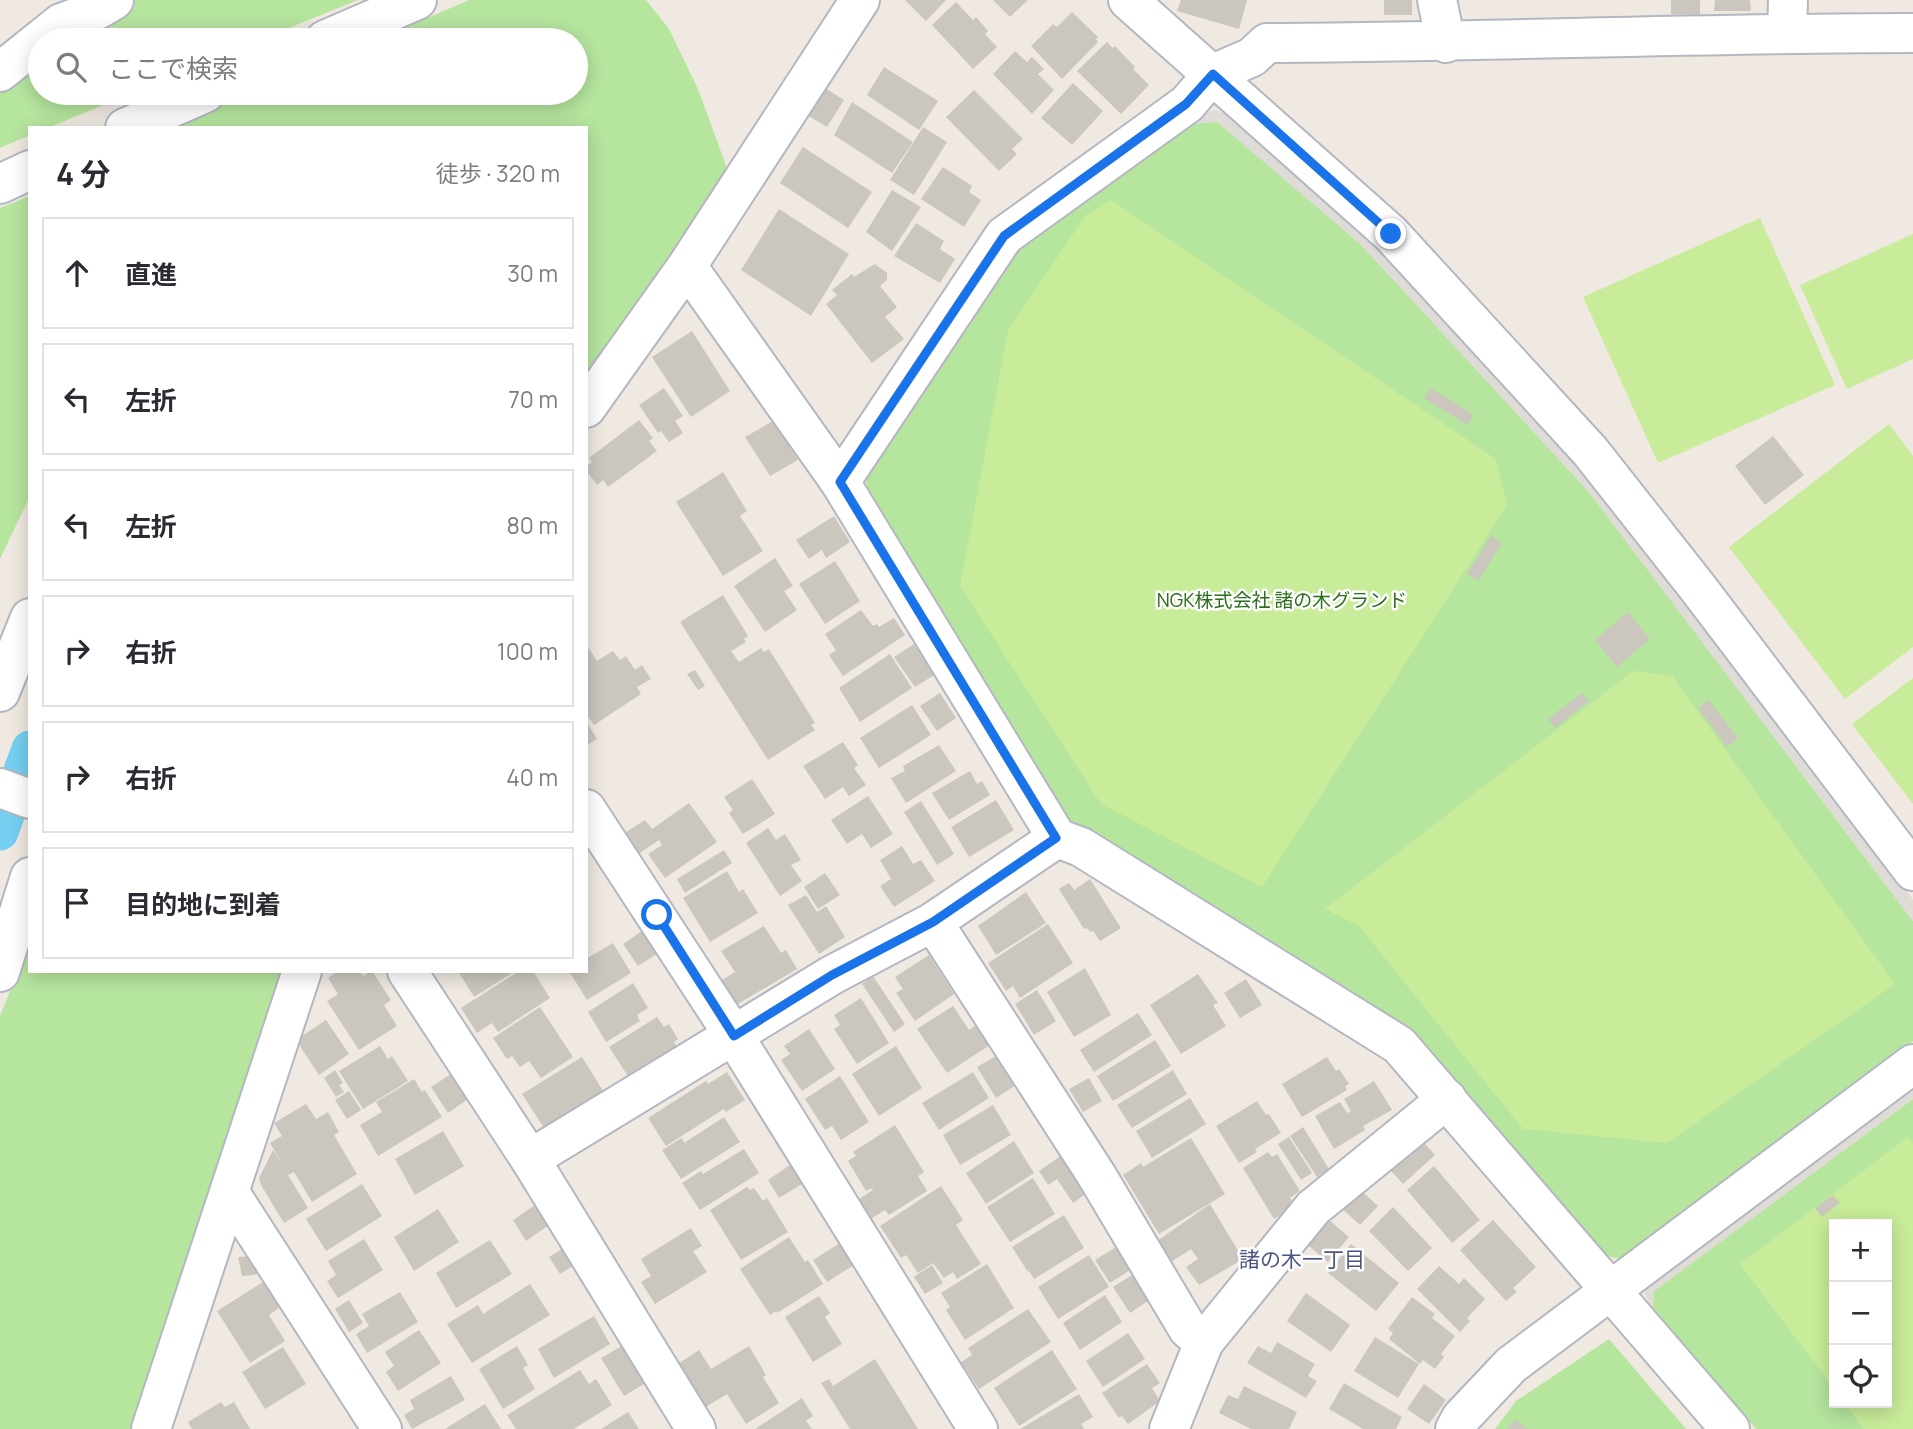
<!DOCTYPE html>
<html lang="ja">
<head>
<meta charset="utf-8">
<style>
  body { margin:0; font-family:Manrope,"Noto Sans JP",sans-serif; background:#f2f2f3; color:#2b2b33 }
  .controls { position:absolute; right:21px; bottom:21px; display:grid; overflow:hidden; border-radius:0px; box-shadow:0 4px 18px #0003 }
  .controls button { width:63px; height:63px; display:grid; place-items:center; padding:0; border:0; border-bottom:2px solid #e1e1e2; background:#fff; color:#2b2b33; font:35px sans-serif }
  .stop { position:absolute; width:21px; height:21px; margin:-16px; border:5px solid #1a73e8; border-radius:50%; background:#fff }
  .stop.end { background:#1a73e8; border-color:#fff; box-shadow:0 2px 7px #0008 }
  .list { margin:0; padding:0; list-style:none }
  h2 { display:flex; justify-content:space-between; align-items:center; height:91px; margin:0; padding:0 28px; font-size:30px }
  h2 small { font-size:23px; font-weight:400; color:#7c7c81 }
  .list li { display:grid; grid-template-columns:46px 1fr auto; gap:21px; align-items:center; box-sizing:border-box; height:112px; margin:0 14px 14px; padding:0 14px; border:2px solid #e1e1e2; border-radius:0px }
  .list b { display:block; font-size:26px; white-space:nowrap }
  .list em { font-size:23px; font-style:normal; color:#7c7c81 }
  .icon { flex:none; width:38px; height:38px; fill:none; stroke:currentColor; stroke-width:2; stroke-linecap:round; stroke-linejoin:round }
  .map { position:relative; flex:none; width:1913px; height:1429px; overflow:hidden }
  .search { position:absolute; background:#fff; box-shadow:0 4px 18px #0003; left:28px; top:28px; width:560px; height:77px; display:flex; align-items:center; gap:18px; box-sizing:border-box; padding:0 24px; border-radius:38px; color:#7c7c81; font-size:26px }
  .panel { position:absolute; background:#fff; box-shadow:0 4px 18px #0003; left:28px; top:126px; width:560px; height:847px; border-radius:0px }
  .map>svg:first-child { display:block }
  .green { fill:#b6e59e; fill-rule:evenodd }
  .pitch { fill:#c9ec9a }
  .plaza { fill:#dfdcd8 }
  .lines { fill:none; stroke-linecap:round; stroke-linejoin:round }
  .canal { stroke:#75cff0; stroke-width:37 }
  .building { fill:#cbc7bf }
  .minor-casing { stroke:#b4b7c1; stroke-width:42 }
  .minor { stroke:#fff; stroke-width:38 }
  .route { stroke:#1a73e8; stroke-width:9 }
  .labels { text-anchor:middle; stroke-width:5; stroke-linejoin:round; paint-order:stroke }
  .park-label { font-size:19px; fill:#2c6e1b; stroke:#fff }
  .neighbourhood-label { font-size:21px; fill:#4d5680; stroke:#fff }
</style>
</head>
<body>
<div class="map">
<svg width="1913" height="1429" viewBox="0 0 1913 1429">
  <rect width="100%" height="100%" fill="#efe9e1"/>
  <g class="green">
    <polygon points="132,0 358,0 259,40 54,40"/>
    <polygon points="469,0 646,0 669,29 698,89 728,171 586,384 586,128 169,128 241,93 576,93 576,40 377,40"/>
    <polygon points="40,50 40,93 132,93 48,128 30,128 30,135 0,148 0,79"/>
    <polygon points="1217,121 1361,244 1589,492 1913,921 1913,1041 1622,1259 1600,1255 1412,1033 1065,819 868,507 866,477 1020,236 1183,125"/>
    <polygon points="30,196 30,496 0,559 0,208"/>
    <polygon points="30,942 30,971 287,971 136,1429 0,1429 0,1016"/>
    <path d="M1913,1099V1429H1756L1653,1308L1654,1291ZM1834,1224H1887V1403H1834Z"/>
    <polygon points="1609,1339 1686,1429 1495,1429 1516,1401"/>
  </g>
  <g class="pitch">
    <polygon points="1111,200 1496,459 1507,505 1262,887 1101,804 960,586 1008,330 1086,215"/>
    <polygon points="1760,218 1835,385 1658,463 1583,297"/>
    <polygon points="1913,234 1913,359 1847,389 1800,285"/>
    <polygon points="1889,424 1913,456 1913,647 1845,699 1729,547"/>
    <polygon points="1633,671 1672,676 1895,984 1667,1143 1523,1129 1358,925 1325,909"/>
    <polygon points="1913,678 1913,804 1852,724"/>
    <polygon points="1908,1137 1913,1144 1913,1429 1864,1429 1844,1403 1887,1403 1887,1224 1834,1224 1834,1389 1740,1264"/>
  </g>
  <g class="plaza">
    <polygon points="1213,110 1234,115 1360,227 1488,363 1641,537 1913,900 1913,921 1589,492 1360,244 1217,122 1183,125"/>
    <polygon points="1913,1084 1913,1099 1654,1291 1653,1308 1645,1295 1647,1283"/>
  </g>
  <g class="lines">
    <polyline class="canal" points="0,832 30,749"/>
  </g>
  <g class="building">
    <polygon points="905,0 946,0 926,21"/>
    <polygon points="993,0 1028,0 1010,17"/>
    <polygon points="1181,0 1247,0 1239,29 1177,11"/>
    <rect x="1384" y="0" width="28" height="15"/>
    <polygon points="1671,0 1700,0 1700,15 1671,14"/>
    <polygon points="1715,0 1750,0 1751,11 1714,11"/>
    <polygon points="956,2 973,20 976,17 988,31 985,34 997,47 973,69 932,25"/>
    <polygon points="1072,12 1098,37 1096,39 1098,42 1062,79 1031,46 1053,24 1057,27"/>
    <polygon points="1107,42 1113,48 1115,46 1135,67 1133,69 1149,85 1121,114 1077,71"/>
    <polygon points="1015,51 1027,62 1032,57 1044,69 1038,74 1054,90 1032,114 993,74"/>
    <polygon points="884,67 938,101 919,130 867,95"/>
    <polygon points="1073,83 1103,111 1072,145 1041,118"/>
    <polygon points="825,88 844,100 827,127 809,116"/>
    <polygon points="974,90 1023,139 1012,149 1017,154 999,171 946,117"/>
    <polygon points="852,102 913,142 892,173 834,135"/>
    <polygon points="923,127 947,142 914,195 890,180"/>
    <polygon points="803,147 872,192 848,228 780,183"/>
    <polygon points="943,167 972,186 969,192 981,200 964,227 921,199"/>
    <polygon points="892,190 921,207 892,251 866,232"/>
    <polygon points="779,209 849,254 811,316 741,270"/>
    <polygon points="916,223 944,241 940,249 955,259 940,283 894,256"/>
    <polygon points="875,264 887,273 887,280 880,286 897,307 885,317 904,339 872,363 826,304 837,295 832,290 852,274 854,277"/>
    <polygon points="692,331 730,391 691,417 652,357"/>
    <polygon points="664,388 683,416 675,421 683,433 669,442 661,431 658,433 639,405"/>
    <polygon points="1431,388 1474,415 1467,425 1424,398"/>
    <polygon points="639,420 653,438 649,441 657,451 608,487 603,480 597,485 586,470 586,467 592,462 589,458"/>
    <polygon points="773,421 798,460 770,476 745,437"/>
    <polygon points="1773,436 1804,475 1765,505 1735,466"/>
    <polygon points="723,472 747,511 740,516 763,551 723,576 676,502"/>
    <polygon points="834,516 850,542 826,558 822,550 809,559 796,540"/>
    <polygon points="1491,536 1502,543 1478,581 1467,574"/>
    <polygon points="775,558 793,586 784,591 797,610 765,632 734,586"/>
    <polygon points="835,561 860,601 825,624 799,584"/>
    <polygon points="723,595 748,636 744,639 746,642 731,651 739,662 761,648 764,652 769,649 815,723 811,725 815,730 768,760 680,622"/>
    <polygon points="861,610 873,626 877,624 879,627 894,618 905,635 843,676 829,655 836,650 825,634"/>
    <polygon points="1628,612 1650,639 1617,667 1595,640"/>
    <polygon points="586,644 597,661 613,651 620,660 626,656 635,670 642,665 651,679 637,687 641,694 594,725 586,714"/>
    <polygon points="914,644 934,675 915,687 894,657"/>
    <polygon points="890,654 912,688 860,722 839,688"/>
    <polygon points="695,670 705,686 698,690 687,674"/>
    <polygon points="940,693 956,718 937,731 920,706"/>
    <polygon points="1582,693 1589,701 1555,728 1548,719"/>
    <polygon points="1709,700 1738,738 1727,747 1698,708"/>
    <polygon points="912,705 931,735 879,768 860,738"/>
    <polygon points="586,721 597,739 586,746"/>
    <polygon points="843,742 858,765 854,768 866,785 849,796 843,787 825,799 803,766"/>
    <polygon points="939,745 956,771 906,803 891,778 905,771 903,766"/>
    <polygon points="970,771 977,784 982,781 990,795 949,820 932,793"/>
    <polygon points="752,779 775,814 743,834 729,813 733,810 724,797"/>
    <polygon points="868,796 893,834 871,848 862,834 847,844 831,820"/>
    <polygon points="996,800 1014,830 969,857 951,827"/>
    <polygon points="921,801 954,854 937,865 904,812"/>
    <polygon points="689,803 717,842 665,878 648,854 662,845 659,840 637,855 623,834 645,820 652,829"/>
    <polygon points="768,828 776,840 785,834 801,860 791,865 802,881 780,896 746,843"/>
    <polygon points="902,846 913,864 921,860 935,881 894,907 880,886 891,879 880,860"/>
    <polygon points="724,850 732,863 685,893 677,879"/>
    <polygon points="727,871 739,892 743,889 758,913 710,942 683,898"/>
    <polygon points="825,873 840,895 818,909 804,887"/>
    <polygon points="1090,879 1121,928 1100,941 1093,931 1090,932 1087,928 1084,929 1059,889 1069,883 1074,890"/>
    <polygon points="1026,892 1046,923 996,955 978,926"/>
    <polygon points="806,895 817,912 826,906 845,937 819,954 788,905"/>
    <polygon points="1048,924 1073,963 1020,998 1013,986 1006,991 988,963"/>
    <polygon points="764,926 781,953 786,950 797,969 736,1005 722,980 735,972 721,951"/>
    <polygon points="645,929 660,952 638,966 623,944"/>
    <polygon points="613,943 631,973 587,1000 569,971 586,971 586,959"/>
    <polygon points="929,955 954,994 915,1021 896,993 903,989 895,977"/>
    <polygon points="1085,968 1111,1015 1074,1037 1047,992"/>
    <polygon points="338,971 360,971 363,976 372,971 391,1000 384,1005 397,1026 359,1050 327,1001 338,994 328,978"/>
    <polygon points="458,971 515,971 474,997"/>
    <polygon points="519,971 533,971 550,998 498,1032 492,1023 477,1033 461,1008"/>
    <polygon points="1198,974 1218,1003 1213,1005 1226,1026 1181,1054 1150,1005"/>
    <polygon points="873,976 905,1024 894,1032 862,984"/>
    <polygon points="1246,979 1262,1005 1240,1018 1224,993"/>
    <polygon points="633,983 648,1008 637,1015 640,1021 606,1042 588,1012"/>
    <polygon points="1037,990 1056,1021 1034,1035 1015,1004"/>
    <polygon points="861,998 889,1043 857,1064 834,1029 840,1025 834,1015"/>
    <polygon points="953,1006 969,1030 982,1021 996,1041 947,1073 917,1029"/>
    <polygon points="540,1007 573,1057 541,1078 529,1061 520,1067 512,1056 507,1059 493,1038"/>
    <polygon points="1138,1013 1152,1035 1094,1072 1080,1050"/>
    <polygon points="657,1017 664,1027 669,1024 678,1039 674,1042 678,1049 630,1079 609,1047"/>
    <polygon points="326,1020 349,1054 319,1075 296,1040"/>
    <polygon points="809,1029 835,1069 802,1091 781,1060 790,1054 784,1046"/>
    <polygon points="1155,1040 1171,1066 1113,1101 1097,1076"/>
    <polygon points="380,1046 388,1059 392,1056 408,1081 363,1109 339,1071"/>
    <polygon points="896,1046 922,1088 879,1116 852,1074"/>
    <polygon points="1001,1053 1019,1083 996,1098 977,1067"/>
    <polygon points="582,1057 605,1094 546,1131 522,1094"/>
    <polygon points="1327,1057 1336,1071 1339,1069 1349,1084 1345,1086 1347,1090 1302,1117 1282,1084"/>
    <polygon points="335,1070 343,1083 339,1085 344,1092 336,1097 324,1078"/>
    <polygon points="1173,1070 1187,1094 1132,1128 1117,1105"/>
    <polygon points="454,1072 471,1097 448,1113 431,1087"/>
    <polygon points="727,1072 745,1100 726,1112 724,1109 666,1146 648,1118 706,1081 708,1084"/>
    <polygon points="973,1072 989,1098 939,1130 922,1103"/>
    <polygon points="840,1076 869,1122 841,1140 832,1126 825,1130 805,1099"/>
    <polygon points="1089,1078 1102,1101 1083,1112 1069,1089"/>
    <polygon points="414,1079 422,1092 425,1090 442,1117 378,1156 360,1125 382,1112 376,1102"/>
    <polygon points="1374,1081 1392,1110 1363,1126 1365,1130 1334,1149 1315,1116 1340,1102 1347,1113 1351,1111 1344,1099"/>
    <polygon points="349,1091 361,1110 347,1119 335,1100"/>
    <polygon points="1190,1098 1206,1124 1152,1158 1136,1131"/>
    <polygon points="1257,1101 1266,1115 1269,1114 1281,1133 1255,1149 1257,1152 1239,1163 1216,1126"/>
    <polygon points="306,1104 316,1119 328,1112 339,1132 334,1135 357,1174 312,1202 294,1172 288,1175 308,1208 284,1223 261,1185 259,1178 273,1150 283,1165 270,1143 282,1136 274,1123"/>
    <polygon points="993,1105 1011,1135 960,1165 943,1135"/>
    <polygon points="724,1117 740,1142 681,1179 662,1150 682,1138 684,1143"/>
    <polygon points="895,1125 924,1172 918,1176 927,1191 889,1215 885,1210 871,1219 859,1199 873,1190 872,1188 866,1191 848,1161 856,1156 853,1152"/>
    <polygon points="1303,1127 1329,1169 1317,1177 1290,1136"/>
    <polygon points="443,1131 464,1166 415,1195 395,1159"/>
    <polygon points="1417,1135 1435,1155 1403,1184 1385,1164"/>
    <polygon points="1289,1137 1312,1173 1301,1180 1278,1144"/>
    <polygon points="1191,1138 1225,1194 1159,1234 1123,1175 1141,1163 1143,1167"/>
    <polygon points="1014,1141 1034,1173 986,1204 966,1173"/>
    <polygon points="744,1149 759,1173 700,1210 682,1183 701,1171 703,1174"/>
    <polygon points="1268,1152 1272,1157 1277,1154 1300,1191 1290,1198 1295,1206 1274,1219 1243,1168"/>
    <polygon points="1062,1155 1087,1193 1073,1203 1057,1179 1048,1185 1039,1171"/>
    <polygon points="790,1165 802,1184 779,1198 768,1180"/>
    <polygon points="1434,1166 1480,1220 1452,1243 1407,1190"/>
    <polygon points="1033,1178 1055,1214 1010,1242 987,1207"/>
    <polygon points="362,1184 382,1216 326,1251 306,1219"/>
    <polygon points="941,1186 963,1220 956,1225 981,1264 957,1279 953,1272 944,1278 933,1263 918,1273 906,1255 901,1258 880,1226"/>
    <polygon points="747,1187 750,1190 754,1188 763,1201 767,1198 788,1232 741,1260 710,1210"/>
    <polygon points="1358,1188 1378,1206 1360,1225 1340,1207"/>
    <polygon points="1833,1195 1840,1203 1822,1217 1815,1208"/>
    <polygon points="1210,1204 1243,1259 1199,1285 1186,1267 1198,1259 1191,1249 1171,1262 1157,1241"/>
    <polygon points="535,1205 549,1225 526,1241 513,1220"/>
    <polygon points="1393,1207 1432,1248 1408,1271 1369,1231"/>
    <polygon points="438,1209 459,1242 414,1271 394,1237"/>
    <polygon points="1064,1215 1084,1248 1034,1279 1029,1271 1028,1272 1012,1247"/>
    <polygon points="1329,1220 1349,1237 1328,1262 1308,1245"/>
    <polygon points="1493,1220 1536,1267 1513,1288 1517,1292 1506,1301 1460,1250"/>
    <polygon points="691,1228 702,1246 693,1251 707,1272 655,1304 641,1282 651,1276 641,1259"/>
    <polygon points="789,1237 805,1262 808,1260 823,1284 777,1313 776,1311 770,1315 740,1269"/>
    <polygon points="364,1239 383,1270 338,1298 327,1281 336,1275 328,1261"/>
    <polygon points="490,1240 512,1274 456,1308 436,1273"/>
    <polygon points="840,1243 854,1265 827,1282 813,1260"/>
    <polygon points="1351,1244 1399,1283 1376,1311 1328,1273"/>
    <polygon points="1118,1246 1132,1269 1110,1283 1095,1260"/>
    <polygon points="565,1247 576,1264 560,1274 549,1257"/>
    <polygon points="1089,1255 1109,1287 1058,1319 1038,1287"/>
    <polygon points="259,1256 261,1274 242,1276 238,1257"/>
    <polygon points="987,1264 1014,1308 965,1340 946,1310 950,1307 941,1293"/>
    <polygon points="932,1265 943,1283 925,1294 914,1277"/>
    <polygon points="1439,1266 1459,1284 1464,1278 1485,1299 1467,1318 1470,1321 1460,1332 1417,1289"/>
    <polygon points="1137,1272 1154,1297 1130,1313 1113,1287"/>
    <polygon points="263,1282 279,1308 269,1315 285,1341 250,1363 217,1311"/>
    <polygon points="530,1284 550,1315 472,1363 447,1324 478,1305 483,1314"/>
    <polygon points="400,1292 418,1322 367,1353 356,1334 369,1326 362,1314"/>
    <polygon points="1306,1293 1350,1325 1331,1352 1287,1321"/>
    <polygon points="1105,1295 1122,1322 1080,1350 1063,1323"/>
    <polygon points="819,1296 830,1313 825,1317 842,1344 813,1362 785,1317"/>
    <polygon points="1412,1297 1435,1314 1432,1318 1455,1336 1441,1354 1444,1357 1435,1369 1423,1360 1420,1364 1389,1339 1393,1333 1388,1329"/>
    <polygon points="349,1300 363,1323 349,1332 335,1309"/>
    <polygon points="1028,1309 1051,1342 979,1389 961,1362 972,1355 968,1348"/>
    <polygon points="594,1316 610,1344 554,1378 538,1349"/>
    <polygon points="419,1330 441,1363 398,1391 386,1372 394,1366 385,1352"/>
    <polygon points="1128,1333 1145,1359 1103,1387 1086,1361"/>
    <polygon points="1375,1337 1419,1364 1398,1398 1354,1371"/>
    <polygon points="1277,1342 1315,1364 1308,1376 1317,1381 1306,1398 1247,1363 1258,1346 1271,1353"/>
    <polygon points="627,1343 649,1381 624,1396 601,1358"/>
    <polygon points="517,1346 528,1365 523,1368 535,1389 503,1409 479,1369"/>
    <polygon points="749,1346 766,1375 763,1377 779,1403 746,1424 727,1394 704,1408 678,1364 699,1350 711,1369"/>
    <polygon points="283,1347 306,1384 265,1409 242,1372"/>
    <polygon points="1052,1350 1077,1389 1019,1426 994,1388"/>
    <polygon points="875,1359 918,1429 850,1429 821,1383 829,1379 833,1386"/>
    <polygon points="1147,1364 1160,1383 1152,1388 1160,1401 1128,1424 1122,1416 1119,1418 1102,1393"/>
    <polygon points="580,1370 589,1384 596,1379 612,1405 574,1429 516,1429 507,1415"/>
    <polygon points="451,1376 465,1400 412,1429 404,1415 414,1409 410,1400"/>
    <polygon points="1344,1383 1402,1417 1396,1429 1363,1429 1329,1409"/>
    <polygon points="1424,1384 1446,1400 1429,1424 1407,1409"/>
    <polygon points="1244,1386 1297,1412 1289,1429 1251,1429 1219,1413 1228,1395 1238,1399"/>
    <polygon points="1079,1394 1093,1417 1081,1424 1084,1429 1020,1429"/>
    <polygon points="802,1398 813,1416 806,1421 812,1429 755,1429"/>
    <polygon points="221,1402 225,1407 234,1402 250,1429 192,1429 188,1422"/>
    <polygon points="485,1404 501,1429 445,1429"/>
    <polygon points="628,1412 639,1429 601,1429"/>
    <polygon points="1515,1419 1528,1429 1507,1429"/>
  </g>
  <g class="lines">
    <g class="minor-casing">
      <g id="minor">
        <polyline points="1128,0 1391,234 1590,451 1698,588 1913,871"/>
        <polyline points="1437,0 1446,43"/>
        <polyline points="1787,33 1788,0"/>
        <polyline points="325,40 417,0"/>
        <polyline points="0,72 61,23 97,10 114,0"/>
        <polyline points="125,128 205,93"/>
        <polyline points="0,184 30,170"/>
        <polyline points="687,266 840,482 1057,838 1081,847 1399,1045 1730,1429"/>
        <polyline points="586,408 687,266 860,0"/>
        <path d="M840,482L1004,236L1187,104L1213,74L1252,57L1267,43C1482,42 1698,33 1913,33"/>
        <polyline points="0,692 30,618"/>
        <polyline points="0,788 30,799"/>
        <polyline points="586,809 734,1036 978,1429"/>
        <polyline points="933,922 1097,1176 1188,1329 1204,1342"/>
        <polyline points="407,971 530,1159 696,1429"/>
        <polyline points="0,972 30,877"/>
        <polyline points="530,1159 832,975 933,922 1057,838"/>
        <polyline points="230,1193 382,1429"/>
        <polyline points="151,1429 302,971"/>
        <polyline points="1169,1429 1204,1342 1313,1208 1447,1099"/>
        <polyline points="1455,1429 1461,1418 1511,1365 1913,1064"/>
      </g>
    </g>
    <use href="#minor" class="minor"/>
  </g>
  <g class="lines">
    <polyline class="route" points="657,915 734,1036 832,975 933,922 1056,838 840,482 1004,236 1186,104 1213,74 1391,234"/>
  </g>
  <g class="labels">
    <g class="park-label">
      <text x="1282" y="607">NGK株式会社 諸の木グランド</text>
    </g>
    <g class="neighbourhood-label">
      <text x="1302" y="1267">諸の木一丁目</text>
    </g>
  </g>
</svg>
<div class="controls">
<button>+</button>
<button>−</button>
<button><svg class="icon" aria-label="locate" viewBox="0 0 24 24"><circle cx="12" cy="12" r="6"/><path d="M12 2v4M12 18v4M2 12h4M18 12h4"/></svg></button>
</div>
<div class="stop" style="left:657px;top:915px"></div>
<div class="stop end" style="left:1391px;top:234px"></div>
<div class="search"><svg class="icon" aria-label="search" viewBox="0 0 24 24"><circle cx="10" cy="10" r="6"/><path d="M15 15l6 6"/></svg>ここで検索</div>
<section class="panel">
<h2>4 分<small>徒歩 · 320 m</small></h2>
<ul class="list">
<li><svg class="icon" aria-label="ahead" viewBox="0 0 24 24"><path d="M12 20V5M6 11l6-6 6 6"/></svg><div><b>直進</b></div><em>30 m</em></li>
<li><svg class="icon" aria-label="left" viewBox="0 0 24 24"><path d="M17 20v-9H6M10 6l-5 5 5 5"/></svg><div><b>左折</b></div><em>70 m</em></li>
<li><svg class="icon" aria-label="left" viewBox="0 0 24 24"><path d="M17 20v-9H6M10 6l-5 5 5 5"/></svg><div><b>左折</b></div><em>80 m</em></li>
<li><svg class="icon" aria-label="right" viewBox="0 0 24 24"><path d="M7 20v-9h11M14 6l5 5-5 5"/></svg><div><b>右折</b></div><em>100 m</em></li>
<li><svg class="icon" aria-label="right" viewBox="0 0 24 24"><path d="M7 20v-9h11M14 6l5 5-5 5"/></svg><div><b>右折</b></div><em>40 m</em></li>
<li><svg class="icon" aria-label="arrive" viewBox="0 0 24 24"><path d="M6 21V4h12l-3 4 3 4H6"/></svg><div><b>目的地に到着</b></div></li>
</ul>
</section>
</div>
</body>
</html>
